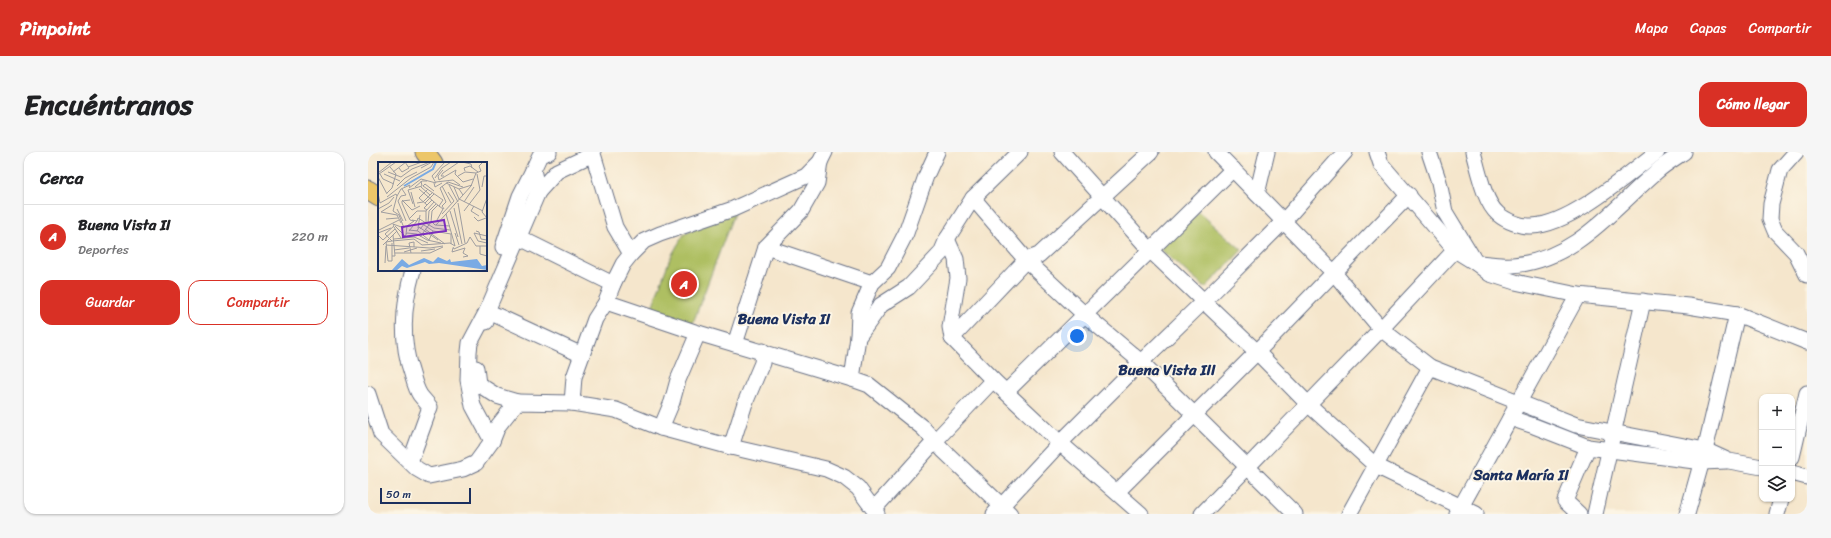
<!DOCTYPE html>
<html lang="es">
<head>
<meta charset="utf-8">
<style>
  body { margin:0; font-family:Sriracha,sans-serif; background:#f6f6f6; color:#202124 }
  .controls { position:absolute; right:12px; bottom:12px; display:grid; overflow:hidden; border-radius:8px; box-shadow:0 1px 3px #0004 }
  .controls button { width:36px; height:36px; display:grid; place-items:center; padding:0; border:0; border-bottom:1px solid #e0e0e0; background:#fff; color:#202124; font:20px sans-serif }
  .scale { position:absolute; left:12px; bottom:10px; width:91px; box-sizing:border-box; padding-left:4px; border:2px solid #1b2f5e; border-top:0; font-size:11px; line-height:14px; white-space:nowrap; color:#1b2f5e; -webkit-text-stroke:3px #fcf5e5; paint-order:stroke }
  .you { position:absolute; left:709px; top:184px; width:14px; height:14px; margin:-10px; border:3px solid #fff; border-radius:50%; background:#1a73e8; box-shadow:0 0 0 6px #1a73e833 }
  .badge { display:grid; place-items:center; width:26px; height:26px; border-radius:50%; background:#d93025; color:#fff; font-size:13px; font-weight:700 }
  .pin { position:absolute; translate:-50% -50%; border:2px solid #fff; box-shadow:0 1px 4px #0006 }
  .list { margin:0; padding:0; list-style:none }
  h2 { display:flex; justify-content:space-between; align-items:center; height:52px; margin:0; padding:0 16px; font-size:17px }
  h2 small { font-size:13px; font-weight:400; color:#757577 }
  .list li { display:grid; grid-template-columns:26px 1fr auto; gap:12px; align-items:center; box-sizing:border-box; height:64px; padding:0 16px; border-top:1px solid #e0e0e0 }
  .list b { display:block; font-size:15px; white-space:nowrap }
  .list p { margin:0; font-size:13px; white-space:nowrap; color:#757577 }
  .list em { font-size:13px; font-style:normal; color:#757577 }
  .actions { display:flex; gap:8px; padding:12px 16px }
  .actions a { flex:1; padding:9px 0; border:1px solid #d93025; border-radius:12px; text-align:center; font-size:14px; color:#d93025 }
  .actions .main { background:#d93025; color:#fff }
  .icon { flex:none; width:22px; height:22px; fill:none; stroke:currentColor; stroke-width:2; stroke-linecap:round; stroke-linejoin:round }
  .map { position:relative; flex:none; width:1439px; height:362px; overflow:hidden; border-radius:12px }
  header { display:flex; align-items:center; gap:24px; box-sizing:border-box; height:56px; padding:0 20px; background:#d93025; color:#fff }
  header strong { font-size:19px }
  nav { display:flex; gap:22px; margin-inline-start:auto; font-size:14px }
  .intro { display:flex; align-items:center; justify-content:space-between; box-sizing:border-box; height:96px; padding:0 24px }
  h1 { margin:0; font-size:28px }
  .button { padding:10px 18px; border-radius:12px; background:#d93025; color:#fff; font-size:14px; font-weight:700 }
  main { display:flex; gap:24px; padding:0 24px }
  aside { flex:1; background:#fff; border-radius:12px; box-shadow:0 1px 3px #0004 }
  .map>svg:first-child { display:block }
  .green { fill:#aebf62; stroke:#647760 }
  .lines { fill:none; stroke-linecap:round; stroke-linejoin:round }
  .minor-casing { stroke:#676f84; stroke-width:17 }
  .major-casing { stroke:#676f84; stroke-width:21 }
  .minor { stroke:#fff; stroke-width:15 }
  .major { stroke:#ecc669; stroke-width:19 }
  .labels { text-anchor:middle; stroke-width:4; stroke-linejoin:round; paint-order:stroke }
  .neighbourhood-label { font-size:15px; font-weight:bold; fill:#1b2f5e; stroke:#fcf5e5 }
  .inset-river { fill:none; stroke:#79aae4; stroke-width:2 }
  .inset-road { fill:none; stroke:#9e9da0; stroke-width:1 }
  .view { fill:#7b2cbf; fill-opacity:0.15; stroke:#7b2cbf; stroke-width:2 }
  .inset-edge { fill:none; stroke:#1b2f5e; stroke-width:2 }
</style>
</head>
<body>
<header>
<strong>Pinpoint</strong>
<nav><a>Mapa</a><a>Capas</a><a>Compartir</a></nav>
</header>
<div class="intro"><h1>Encuéntranos</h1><a class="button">Cómo llegar</a></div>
<main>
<aside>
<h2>Cerca<small></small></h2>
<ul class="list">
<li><span class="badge">A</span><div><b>Buena Vista II</b><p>Deportes</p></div><em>220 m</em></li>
</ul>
<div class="actions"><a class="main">Guardar</a><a>Compartir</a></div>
</aside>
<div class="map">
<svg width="1439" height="362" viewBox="0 0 1439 362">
  <rect width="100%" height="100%" fill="#fcf5e5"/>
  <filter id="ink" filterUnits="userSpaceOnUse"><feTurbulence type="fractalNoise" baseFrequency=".025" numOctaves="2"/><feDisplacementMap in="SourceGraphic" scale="8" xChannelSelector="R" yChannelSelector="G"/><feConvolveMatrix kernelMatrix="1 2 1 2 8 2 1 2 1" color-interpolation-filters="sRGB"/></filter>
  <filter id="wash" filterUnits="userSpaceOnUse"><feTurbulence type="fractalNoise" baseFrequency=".012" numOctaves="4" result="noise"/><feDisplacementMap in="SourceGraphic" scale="16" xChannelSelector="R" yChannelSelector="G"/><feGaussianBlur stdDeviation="0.9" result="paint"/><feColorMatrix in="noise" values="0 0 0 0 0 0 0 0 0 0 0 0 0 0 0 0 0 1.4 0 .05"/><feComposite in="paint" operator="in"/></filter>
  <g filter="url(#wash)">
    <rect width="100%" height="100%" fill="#f5e6cc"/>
    <g class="green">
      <polygon points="831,60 874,98 837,136 792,97"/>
      <polygon points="366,61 325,171 283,158 302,106 316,82"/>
    </g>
  </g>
  <g filter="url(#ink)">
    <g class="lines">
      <g class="minor-casing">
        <g id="minor">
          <polyline points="694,0 783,99 889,200 940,252 1008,314 1108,362"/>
          <polyline points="848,0 966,121 1013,177 1062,215 1208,273 1337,298 1361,309 1394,315"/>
          <polyline points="1009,0 1013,12 1087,98 1108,111 1122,122 1147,130 1210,143 1320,154 1369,162 1439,190"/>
          <path d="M1061,0L1071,30L1077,60L1108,111C1120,111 1133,114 1145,113C1207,108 1245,57 1288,20C1297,12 1307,6 1316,0"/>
          <path d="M1105,0C1110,17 1116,50 1130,62C1138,69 1153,75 1164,74C1202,73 1259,23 1289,0"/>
          <polyline points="1428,0 1412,18 1403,52 1402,67 1407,79 1428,101 1439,123"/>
          <polyline points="170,40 189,19 225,2 247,75 263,102"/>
          <polyline points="889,42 899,0"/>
          <polyline points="605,46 658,108 717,163 773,210 927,362"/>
          <polyline points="150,85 245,132"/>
          <polyline points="579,87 605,46 652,0"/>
          <polyline points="135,95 152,44 165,18"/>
          <polyline points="398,95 504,131"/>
          <polyline points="238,150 330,181 484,227 501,233 555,276 575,298 642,362"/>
          <polyline points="118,170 119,159 214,203"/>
          <polyline points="490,185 491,161 504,131 520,116 538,81 558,24 569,0"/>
          <polyline points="584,186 658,108 671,103 783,0"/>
          <polyline points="367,192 398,95 433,59 449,31 452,10"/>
          <polyline points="108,216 110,232 129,244 149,250"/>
          <polyline points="484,227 490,185 513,153 541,135 573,101 579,87 588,107 590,126 582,175 584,186 625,228 692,291 773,362"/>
          <polyline points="638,240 865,17"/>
          <polyline points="0,242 13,282 49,317 61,324 95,317 108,311 124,289 130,274 149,250 204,251 248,258 293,276 363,295 458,317 476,325 490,336 509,362"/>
          <polyline points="204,251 206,225 227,167 238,150 245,132 255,112 263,102 276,89 292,82 365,57 438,24 452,10 457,0"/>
          <polyline points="1142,266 1166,274 1220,295 1334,310 1358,309"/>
          <polyline points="293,276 304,250 310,228 330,181"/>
          <polyline points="124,289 105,254 100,228 101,200 102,191 119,159 170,40 165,18 172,3 181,0"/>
          <polyline points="363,295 377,251 394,211 395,199"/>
          <polyline points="1424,305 1439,241"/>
          <path d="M42,310L62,255C59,251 55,247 52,243C48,237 46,229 44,222C32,188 35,153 45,118"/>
          <polyline points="1424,321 1439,325"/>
          <polyline points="749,340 889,200 1041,43"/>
          <polyline points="506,357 567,289 625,228"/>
          <polyline points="626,362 692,291 773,210 835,150 915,70 977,0"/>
          <polyline points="834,362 1013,177 1087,98"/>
          <polyline points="981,362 1062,215"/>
          <polyline points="1089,362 1210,143"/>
          <polyline points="1211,362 1197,349 1220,295"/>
          <polyline points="1227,362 1275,149"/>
          <polyline points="1319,362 1337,298 1369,162"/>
          <polyline points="1409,362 1413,347"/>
        </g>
      </g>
      <g class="major-casing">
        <g id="major">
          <polyline points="57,0 65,11"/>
          <polyline points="0,38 11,45"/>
        </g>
      </g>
      <use href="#minor" class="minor"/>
      <use href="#major" class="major"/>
    </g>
  </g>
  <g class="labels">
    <g class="neighbourhood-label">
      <text x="416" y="172">Buena Vista II</text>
      <text x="799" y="223">Buena Vista III</text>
      <text x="1153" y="328">Santa María II</text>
    </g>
  </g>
  <g transform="translate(10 10)">
    <rect width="109" height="109" fill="#f5e6cc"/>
    <path d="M60,95L69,99L72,97L73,100L99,97L104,104L109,103V108L61,101L51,102L47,100L29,106L24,104L18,109H4L14,108L24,97L31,103L46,96L55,100Z" fill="#79aae4"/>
    <path class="inset-river" d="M26,24L55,7L58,0"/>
    <path class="inset-road" d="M84,0L93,2L94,6M30,5L44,0M21,6L24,10L31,6L27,0M43,6L54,0M65,8L60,14L61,18L78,8L77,12L85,20L95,17M87,9L86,6L92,4L100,10M10,10L23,15M15,10L28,0M0,11L14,0M1,12L18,0M2,12L5,17L16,22M6,12L22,19M66,14H63L65,11L81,0M80,14L87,10L98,11M0,15L9,32M23,15L34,7L52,0M57,16L64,6L73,0M58,20L75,18L82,23M56,21L57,25L64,21M68,21L81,27L85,33M71,23L80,40M19,24L27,16L39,10M45,24L65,38L61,44L65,47L59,58M45,24L47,22L56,29M64,24L73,41M37,25L44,19H49M43,25L52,33M76,25L81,37L105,49M104,25L106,14H109M31,26L43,17L58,21L54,14L67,0M24,27L28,33L23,34L20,39L28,59M41,27L62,45M81,27L94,23M33,30L37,45M0,31L2,41L18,32L19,34L15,49L21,53L26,66L15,62L16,64L7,72L14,79L36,77L44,83L72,81L77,84M9,31L14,26L18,12L12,5M19,34L23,27L32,23L31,25M9,35L33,16L53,5L56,0M109,36L104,50L109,56M24,38L34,48L42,44M32,38L24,39V41L32,58L36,59M86,40L96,25M39,41L45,40L54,31M47,41L56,32M80,41L87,81M35,42L30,28L44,24L43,19M49,43L41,36L50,27M96,44L93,49L101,54M76,46L84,82M0,47L11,41L16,35M19,47L25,59M66,47L64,44L68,40L62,26L70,20L85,25M49,48L46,46L54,38M72,49L80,75M86,49L102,28L99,12M3,50L19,53L23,61M3,50L14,43M64,52L76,39L70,30M96,55L100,59L108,56M8,57L20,56M31,57L39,49H48M39,59L40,56L56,66L72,68M53,59L57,63L72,64M43,61L55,69L73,72V82M50,61L51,49L58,42M58,63L68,52M17,64L27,74L29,71L39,72L49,78L63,81M16,65L23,76M40,66L42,53M42,67L48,60V49L56,40M47,67L67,82M1,68L21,58M31,68L40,69L51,78L55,69M31,69L39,59L34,58M39,69L41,65L60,78M98,69L101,70L103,77L109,78M0,71L13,66M77,71L81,83M96,71L100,79L109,81M96,71L109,74M28,72L29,64L36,59M0,73L5,78L17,67M42,75L53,60L54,49L60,43M16,77L36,75L50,81M14,81V99H10L8,80L14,79M5,83L19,69M8,83L52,86L65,84M77,84L68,52L93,24L98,11L103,9L101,4L105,0M102,84V92L109,94M75,85L76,87L89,81L92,75L98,84H109M75,86L74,90L87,86L85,91L90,94L85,95M16,88L31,86M43,89L57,87M26,90L39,86M17,91H52L65,85M33,91L31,81L36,80V85M14,94H17L15,73M7,101L8,84"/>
    <path class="view" d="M66,58L68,69L25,75L24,65Z"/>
    <rect width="109" height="109" class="inset-edge"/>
  </g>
</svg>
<div class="controls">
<button>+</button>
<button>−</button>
<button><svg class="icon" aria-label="layers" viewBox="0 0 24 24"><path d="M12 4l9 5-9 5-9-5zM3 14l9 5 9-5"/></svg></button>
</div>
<div class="scale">50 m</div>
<div class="you"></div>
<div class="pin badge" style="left:316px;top:132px">A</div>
</div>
</main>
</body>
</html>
